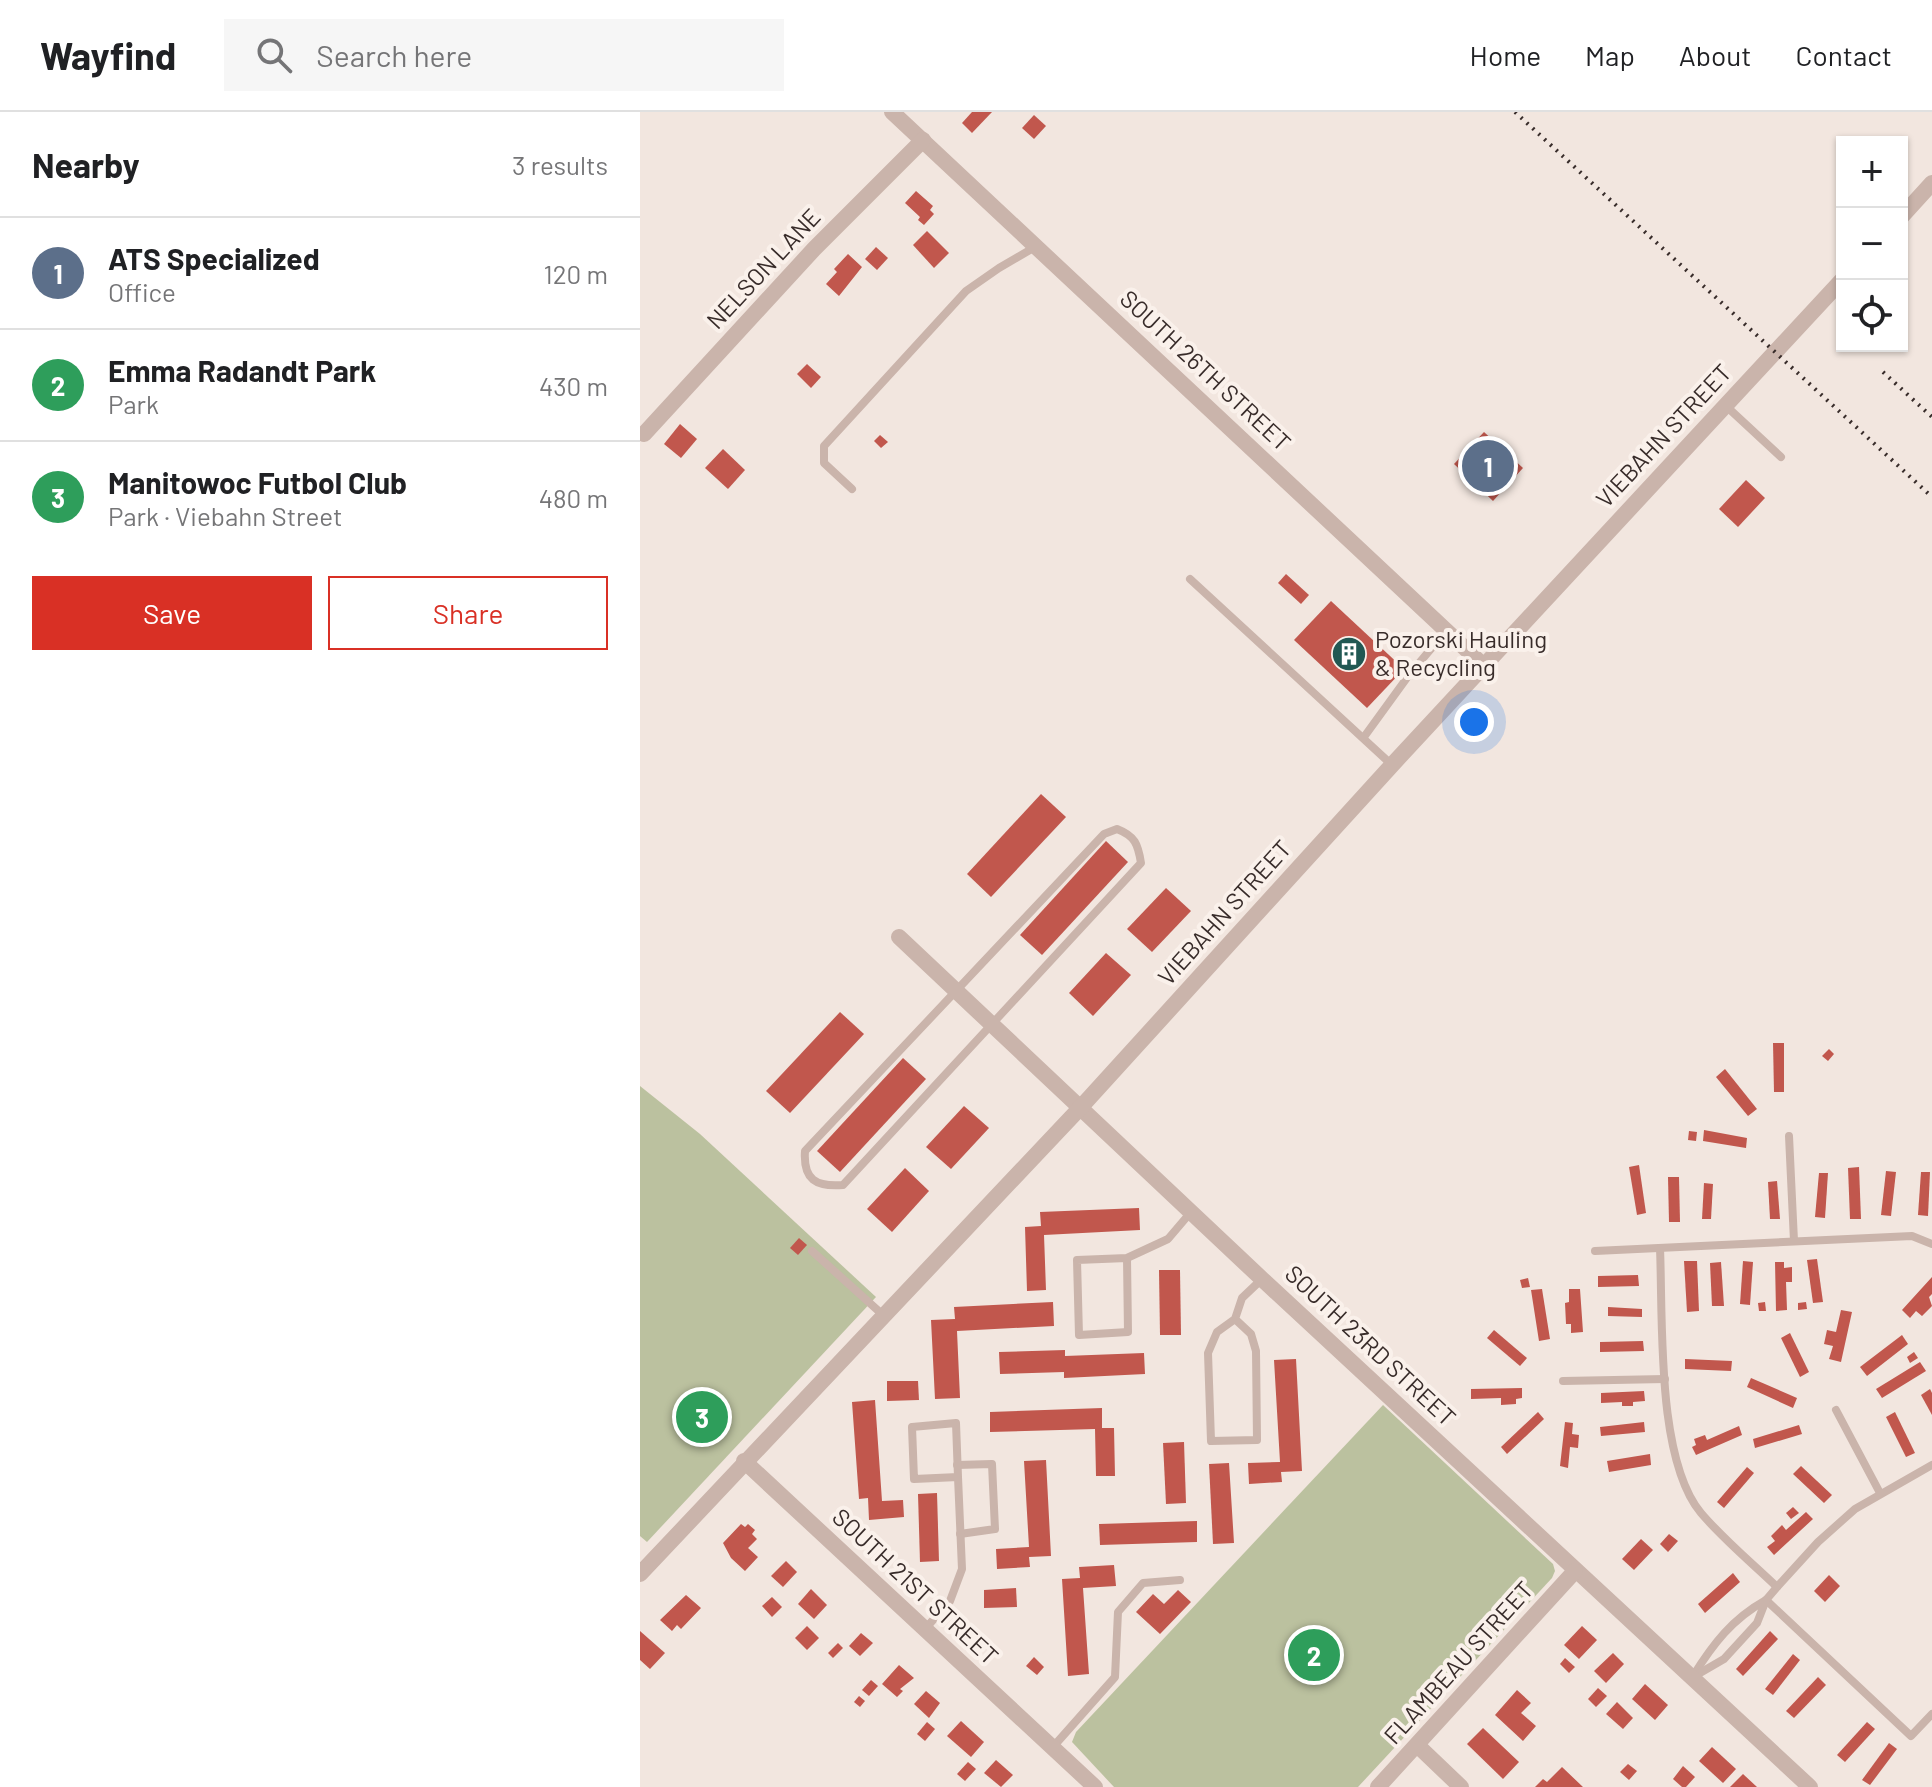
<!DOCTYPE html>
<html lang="en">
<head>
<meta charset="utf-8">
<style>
  body { margin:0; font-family:Barlow,sans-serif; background:#f6f6f6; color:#202124 }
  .controls { position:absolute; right:24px; top:24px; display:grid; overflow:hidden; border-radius:0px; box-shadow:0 2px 6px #0004 }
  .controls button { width:72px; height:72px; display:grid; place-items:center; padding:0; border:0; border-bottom:2px solid #e0e0e0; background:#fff; color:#202124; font:40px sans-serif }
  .you { position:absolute; left:834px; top:610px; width:28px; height:28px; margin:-20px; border:6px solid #fff; border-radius:50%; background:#1a73e8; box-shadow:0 0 0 12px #1a73e833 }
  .badge { display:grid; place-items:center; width:52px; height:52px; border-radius:50%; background:#d93025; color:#fff; font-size:26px; font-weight:700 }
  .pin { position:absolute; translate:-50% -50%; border:4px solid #fff; box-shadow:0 2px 8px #0006 }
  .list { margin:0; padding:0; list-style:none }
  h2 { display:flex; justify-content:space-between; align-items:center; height:104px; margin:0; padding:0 32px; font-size:34px }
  h2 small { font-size:26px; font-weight:400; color:#757577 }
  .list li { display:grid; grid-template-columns:52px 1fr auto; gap:24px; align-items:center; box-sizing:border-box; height:112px; padding:0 32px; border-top:2px solid #e0e0e0 }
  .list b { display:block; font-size:30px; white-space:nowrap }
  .list p { margin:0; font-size:26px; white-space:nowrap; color:#757577 }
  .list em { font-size:26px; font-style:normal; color:#757577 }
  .actions { display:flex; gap:16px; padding:24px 32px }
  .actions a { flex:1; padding:18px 0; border:2px solid #d93025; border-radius:0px; text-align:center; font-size:28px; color:#d93025 }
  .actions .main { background:#d93025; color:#fff }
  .icon { flex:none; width:44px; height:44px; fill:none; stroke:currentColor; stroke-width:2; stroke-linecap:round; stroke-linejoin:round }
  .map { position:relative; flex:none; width:1292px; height:1675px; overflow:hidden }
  header { display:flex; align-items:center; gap:48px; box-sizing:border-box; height:112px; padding:0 40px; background:#fff; border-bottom:2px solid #e0e0e0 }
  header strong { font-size:38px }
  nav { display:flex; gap:44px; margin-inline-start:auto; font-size:28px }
  .search { width:560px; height:72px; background:#f6f6f6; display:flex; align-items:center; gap:20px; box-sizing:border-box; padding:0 28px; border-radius:0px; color:#757577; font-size:30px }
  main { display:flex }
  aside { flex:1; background:#fff }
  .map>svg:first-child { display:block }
  .green { fill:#bbc19f }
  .building { fill:#c1574d }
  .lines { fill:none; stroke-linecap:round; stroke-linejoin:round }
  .lane { stroke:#cab4ab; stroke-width:8 }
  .street { stroke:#cab4ab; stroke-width:16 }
  .rail { stroke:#382c2a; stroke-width:4; stroke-dasharray:2 6; stroke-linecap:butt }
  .labels { text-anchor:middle; stroke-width:8; stroke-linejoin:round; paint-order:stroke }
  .street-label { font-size:24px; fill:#382c2a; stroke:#faf1eb }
  .poi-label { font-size:24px; fill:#382c2a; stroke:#faf1eb; text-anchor:start }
</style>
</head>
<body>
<header>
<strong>Wayfind</strong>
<div class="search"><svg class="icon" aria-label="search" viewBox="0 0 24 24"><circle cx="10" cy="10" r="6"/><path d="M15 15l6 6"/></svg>Search here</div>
<nav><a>Home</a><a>Map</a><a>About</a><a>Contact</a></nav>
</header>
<main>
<aside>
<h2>Nearby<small>3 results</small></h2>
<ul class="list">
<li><span class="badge" style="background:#5c6f8a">1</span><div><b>ATS Specialized</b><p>Office</p></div><em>120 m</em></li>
<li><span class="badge" style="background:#2e9e5b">2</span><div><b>Emma Radandt Park</b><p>Park</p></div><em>430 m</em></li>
<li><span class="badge" style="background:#2e9e5b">3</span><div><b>Manitowoc Futbol Club</b><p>Park · Viebahn Street</p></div><em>480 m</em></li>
</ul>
<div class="actions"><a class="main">Save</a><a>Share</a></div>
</aside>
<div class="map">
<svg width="1292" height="1675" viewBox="0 0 1292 1675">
  <rect width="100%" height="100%" fill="#f2e6df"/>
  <g class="green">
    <polygon points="0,974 60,1022 236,1185 7,1430 0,1424"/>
    <polygon points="743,1293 913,1452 915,1459 912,1466 718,1675 474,1675 432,1630 436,1620"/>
  </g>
  <g class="building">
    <polygon points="332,0 352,0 332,21 322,11"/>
    <polygon points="394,3 406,14 394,27 382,16"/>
    <polygon points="276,79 293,94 290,98 294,102 284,113 278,108 280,105 265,91"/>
    <polygon points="287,119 309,141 294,156 273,133"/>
    <polygon points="236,135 248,146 237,158 225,147"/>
    <polygon points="208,142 222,155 199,184 186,172 197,160 194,157"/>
    <polygon points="167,252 181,265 171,276 157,262"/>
    <polygon points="40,312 57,327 41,346 24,332"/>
    <polygon points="844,320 883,356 853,389 814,352"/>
    <polygon points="240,323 248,330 241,336 234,329"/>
    <polygon points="83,337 105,358 88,377 65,356"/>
    <polygon points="1106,368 1125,386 1098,415 1079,397"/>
    <polygon points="646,462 669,483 661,492 638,471"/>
    <polygon points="691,489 764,557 727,596 654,528"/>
    <polygon points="401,682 426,705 351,785 327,762"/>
    <polygon points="466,729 488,750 402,843 380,823"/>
    <polygon points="526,776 551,799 512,840 487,817"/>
    <polygon points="466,841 491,863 453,904 429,881"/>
    <polygon points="200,900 224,922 150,1001 126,979"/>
    <polygon points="1133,931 1144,931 1144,980 1134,980"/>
    <polygon points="1189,937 1194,942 1188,949 1182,944"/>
    <polygon points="263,946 286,967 200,1060 177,1039"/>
    <polygon points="1085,957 1117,997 1108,1004 1076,965"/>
    <polygon points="324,994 349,1016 311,1057 286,1035"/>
    <polygon points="1064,1018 1107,1026 1106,1036 1063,1029"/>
    <polygon points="1049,1019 1057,1020 1056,1029 1048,1028"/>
    <polygon points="999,1053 1006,1101 997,1103 989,1055"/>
    <polygon points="1219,1055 1221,1107 1210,1107 1208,1056"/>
    <polygon points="265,1056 289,1079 252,1120 227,1097"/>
    <polygon points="1246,1059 1256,1060 1251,1104 1241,1103"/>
    <polygon points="1281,1060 1290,1060 1288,1104 1278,1103"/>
    <polygon points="1179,1061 1188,1061 1185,1106 1175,1105"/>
    <polygon points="1028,1065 1039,1065 1040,1110 1029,1110"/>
    <polygon points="1137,1069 1140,1107 1130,1107 1128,1070"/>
    <polygon points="1064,1071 1073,1072 1071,1107 1062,1107"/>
    <polygon points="499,1096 500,1118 404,1123 406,1178 387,1179 385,1115 401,1114 400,1100"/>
    <polygon points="159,1126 167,1133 158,1143 150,1136"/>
    <polygon points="1177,1147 1183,1190 1173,1191 1167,1148"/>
    <polygon points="1044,1149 1057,1149 1059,1199 1047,1200"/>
    <polygon points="1103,1149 1113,1150 1110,1193 1100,1192"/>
    <polygon points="1081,1150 1084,1194 1072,1194 1070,1151"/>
    <polygon points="1135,1150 1144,1150 1144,1156 1152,1155 1152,1170 1146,1170 1147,1198 1136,1199"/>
    <polygon points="519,1158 540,1158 541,1223 520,1223"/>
    <polygon points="998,1163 999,1174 958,1175 958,1164"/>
    <polygon points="1292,1165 1292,1182 1289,1185 1292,1194 1282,1204 1276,1199 1270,1206 1262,1198"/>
    <polygon points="888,1166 890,1175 882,1176 880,1168"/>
    <polygon points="902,1177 910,1227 899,1229 891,1178"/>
    <polygon points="929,1177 940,1177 943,1220 931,1221 931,1212 926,1212 925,1191 929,1190"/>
    <polygon points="413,1190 414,1214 317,1219 320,1286 295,1287 291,1208 315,1207 314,1195"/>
    <polygon points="1125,1190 1126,1199 1119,1199 1118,1191"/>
    <polygon points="1166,1190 1167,1197 1158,1198 1158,1191"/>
    <polygon points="968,1195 1002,1197 1002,1205 968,1204"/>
    <polygon points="1201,1198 1212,1200 1201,1250 1189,1247 1193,1234 1184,1232 1187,1218 1196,1220"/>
    <polygon points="854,1218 887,1246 880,1254 847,1226"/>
    <polygon points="1150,1221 1169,1260 1160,1265 1141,1226"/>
    <polygon points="1262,1223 1268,1232 1227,1264 1220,1255"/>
    <polygon points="1003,1229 1004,1239 960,1240 960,1230"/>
    <polygon points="425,1238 425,1244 504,1241 505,1262 424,1266 424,1260 360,1262 359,1240"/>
    <polygon points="1274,1240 1278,1246 1270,1251 1267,1245"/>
    <polygon points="656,1247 662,1359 641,1360 642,1370 609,1372 608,1351 640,1350 634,1248"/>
    <polygon points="1045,1247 1092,1249 1091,1259 1045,1257"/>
    <polygon points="1280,1250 1286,1259 1242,1286 1236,1277"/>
    <polygon points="1111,1266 1157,1286 1153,1296 1107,1275"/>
    <polygon points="247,1269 278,1269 279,1288 247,1289"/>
    <polygon points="882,1276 882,1286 876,1287 876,1292 861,1293 861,1286 831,1287 831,1277"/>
    <polygon points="1290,1277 1292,1281 1292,1303 1281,1283"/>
    <polygon points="1004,1279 1005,1289 993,1290 993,1294 982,1294 982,1290 961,1291 961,1281"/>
    <polygon points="235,1288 242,1389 263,1388 264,1405 229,1408 228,1386 219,1387 212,1290"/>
    <polygon points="462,1296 462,1316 474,1316 475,1364 456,1364 455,1317 350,1320 350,1300"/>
    <polygon points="898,1300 904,1307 867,1342 861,1335"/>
    <polygon points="1255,1300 1275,1341 1266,1345 1246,1305"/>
    <polygon points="925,1310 933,1311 932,1322 939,1323 938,1336 930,1335 928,1356 920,1354"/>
    <polygon points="1004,1310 1005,1320 961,1324 960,1315"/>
    <polygon points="1159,1313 1162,1322 1115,1336 1113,1327"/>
    <polygon points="1099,1314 1102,1323 1056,1343 1052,1335 1056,1333 1054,1327 1065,1323 1067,1328"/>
    <polygon points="544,1330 546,1391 526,1392 523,1331"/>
    <polygon points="1010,1342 1011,1353 969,1360 967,1349"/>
    <polygon points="406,1348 411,1444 389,1445 390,1455 357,1457 356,1437 389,1435 384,1349"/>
    <polygon points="589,1351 594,1431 573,1432 569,1352"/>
    <polygon points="1161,1354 1192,1383 1184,1391 1153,1362"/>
    <polygon points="1107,1355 1114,1361 1084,1396 1077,1390"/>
    <polygon points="297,1381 299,1449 280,1450 278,1382"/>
    <polygon points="1153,1395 1159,1401 1151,1407 1146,1401"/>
    <polygon points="1166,1400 1173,1407 1134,1443 1127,1435 1135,1429 1131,1424 1142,1413 1146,1418"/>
    <polygon points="557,1409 557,1430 460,1433 459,1412"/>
    <polygon points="101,1412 105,1415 108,1412 115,1418 112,1422 117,1427 108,1436 118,1445 105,1459 91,1446 83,1431"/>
    <polygon points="1029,1422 1038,1429 1028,1440 1020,1432"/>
    <polygon points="1001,1427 1013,1438 994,1458 982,1447"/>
    <polygon points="146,1449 157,1460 143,1475 131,1464"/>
    <polygon points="474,1453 476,1474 443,1476 449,1562 428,1564 422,1467 440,1466 439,1455"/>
    <polygon points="1093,1461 1100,1470 1065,1501 1058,1492"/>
    <polygon points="1189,1463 1200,1474 1185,1490 1174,1479"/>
    <polygon points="376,1476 377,1495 344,1496 344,1478"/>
    <polygon points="171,1477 187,1493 174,1507 158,1492"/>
    <polygon points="538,1478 551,1490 520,1522 496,1500 513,1482 524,1492"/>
    <polygon points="46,1483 61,1496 41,1517 37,1513 32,1519 20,1508"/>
    <polygon points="132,1485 142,1495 132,1505 122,1494"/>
    <polygon points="167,1514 179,1526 167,1538 155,1526"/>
    <polygon points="942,1514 957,1528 939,1547 924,1533"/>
    <polygon points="0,1519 25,1541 10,1557 0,1548"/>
    <polygon points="1130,1519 1138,1527 1103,1564 1096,1557"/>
    <polygon points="221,1521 233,1531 220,1544 209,1534"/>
    <polygon points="198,1531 203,1536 193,1546 188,1541"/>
    <polygon points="973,1541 984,1552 966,1571 954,1559"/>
    <polygon points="1153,1542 1160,1548 1133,1583 1125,1577"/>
    <polygon points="394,1545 404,1555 397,1563 386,1554"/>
    <polygon points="925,1546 935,1555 929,1561 920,1552"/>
    <polygon points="259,1553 274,1566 260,1577 263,1579 257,1585 242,1572"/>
    <polygon points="1178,1565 1186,1573 1154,1606 1146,1599"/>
    <polygon points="231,1568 238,1574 229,1584 222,1578"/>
    <polygon points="1005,1572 1028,1593 1015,1608 992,1587"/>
    <polygon points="958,1576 967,1584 956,1595 948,1587"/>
    <polygon points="877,1578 891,1591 881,1601 896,1614 883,1629 855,1603"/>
    <polygon points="286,1579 300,1591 289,1606 274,1592"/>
    <polygon points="219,1584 225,1589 220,1595 214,1590"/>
    <polygon points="977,1590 993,1606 983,1617 966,1602"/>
    <polygon points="321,1609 344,1630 331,1645 307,1624"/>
    <polygon points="287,1610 295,1617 285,1629 277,1622"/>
    <polygon points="1227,1610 1235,1617 1205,1650 1197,1643"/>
    <polygon points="843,1616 879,1650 863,1667 827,1632"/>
    <polygon points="1249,1631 1257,1637 1230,1673 1222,1668"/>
    <polygon points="1072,1635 1096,1657 1083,1671 1059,1649"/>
    <polygon points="356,1648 373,1663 361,1675 344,1661"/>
    <polygon points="328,1650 336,1657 325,1669 317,1662"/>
    <polygon points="988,1652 997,1659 989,1668 980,1660"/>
    <polygon points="1043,1654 1055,1665 1046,1675 1042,1675 1033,1667"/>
    <polygon points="922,1655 943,1675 895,1675 903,1667 907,1670"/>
    <polygon points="1103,1662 1117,1675 1090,1675"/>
  </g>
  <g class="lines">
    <g class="lane">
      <polyline points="1086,294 1141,345"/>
      <polyline points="212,377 184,351 184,334 326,179 359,156 395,135"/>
      <polyline points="550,467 752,653"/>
      <polyline points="724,625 769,563 806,519"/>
      <path d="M477,717C495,724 498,732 501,751L203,1073C176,1075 163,1068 165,1039L464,722Z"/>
      <polyline points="1149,1024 1154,1129"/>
      <path d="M1020,1136C1023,1207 1016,1347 1061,1401C1084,1428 1112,1451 1137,1475"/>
      <polyline points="172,1139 243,1203"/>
      <polyline points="955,1139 1272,1124 1292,1132"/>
      <polyline points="487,1146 488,1220 439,1223 437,1148 487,1146 528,1127 551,1100"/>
      <polyline points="595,1207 577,1220 568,1241 571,1329 617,1328 616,1239 611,1222 595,1207 602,1186 622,1167"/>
      <polyline points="923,1269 1025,1267"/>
      <polyline points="1196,1298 1240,1381"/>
      <polyline points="317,1353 352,1352 355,1417 320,1422"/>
      <polyline points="1126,1488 1271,1624 1292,1602"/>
      <polyline points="285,1517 310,1489 322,1457 318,1365 316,1311 272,1315 274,1367 318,1365"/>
      <path d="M1053,1564C1073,1532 1092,1507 1126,1488"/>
      <polyline points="1053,1565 1084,1547 1117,1511 1126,1488 1137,1475 1178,1430 1215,1397 1292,1353"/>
      <polyline points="413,1635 475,1565 478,1500 503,1471 540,1468"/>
    </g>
    <g class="street">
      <polyline points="252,0 844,554"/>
      <polyline points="1262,104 1292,71"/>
      <polyline points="4,322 174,137 283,28"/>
      <polyline points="259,825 622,1167 1170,1675"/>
      <polyline points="104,1349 455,1675"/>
      <polyline points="0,1462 441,995 752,653 1202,168"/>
      <polyline points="777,1633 821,1675"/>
      <polyline points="738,1675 935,1459"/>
    </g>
    <g class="rail">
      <polyline points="875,0 1292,385"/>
      <polyline points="1243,260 1292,305"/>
    </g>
  </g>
  <defs>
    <g id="building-disc" transform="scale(1.8)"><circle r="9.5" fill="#215853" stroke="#faf1eb"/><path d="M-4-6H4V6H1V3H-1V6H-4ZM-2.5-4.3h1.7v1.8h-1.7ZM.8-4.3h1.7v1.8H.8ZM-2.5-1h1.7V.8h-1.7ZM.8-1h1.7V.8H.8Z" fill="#fff"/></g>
  </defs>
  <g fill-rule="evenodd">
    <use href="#building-disc" x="709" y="542"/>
  </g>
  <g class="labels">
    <g class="street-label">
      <text transform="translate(124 157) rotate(-47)" y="8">NELSON LANE</text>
      <text transform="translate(565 259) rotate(43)" y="8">SOUTH 26TH STREET</text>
      <text transform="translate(1024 324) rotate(-47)" y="8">VIEBAHN STREET</text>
      <text transform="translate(585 801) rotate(-48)" y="8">VIEBAHN STREET</text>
      <text transform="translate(730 1234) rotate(43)" y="8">SOUTH 23RD STREET</text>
      <text transform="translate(275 1475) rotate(43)" y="8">SOUTH 21ST STREET</text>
      <text transform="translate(819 1551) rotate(-48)" y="8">FLAMBEAU STREET</text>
    </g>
    <g class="poi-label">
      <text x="735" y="536">Pozorski Hauling<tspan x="735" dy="28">&amp; Recycling</tspan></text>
    </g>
  </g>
</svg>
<div class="controls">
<button>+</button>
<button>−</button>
<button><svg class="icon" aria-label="locate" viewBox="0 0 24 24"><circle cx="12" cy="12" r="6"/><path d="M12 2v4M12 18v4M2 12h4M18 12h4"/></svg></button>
</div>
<div class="you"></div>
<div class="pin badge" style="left:848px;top:354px;background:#5c6f8a">1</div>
<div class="pin badge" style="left:674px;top:1543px;background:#2e9e5b">2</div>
<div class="pin badge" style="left:62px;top:1305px;background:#2e9e5b">3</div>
</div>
</main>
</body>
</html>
